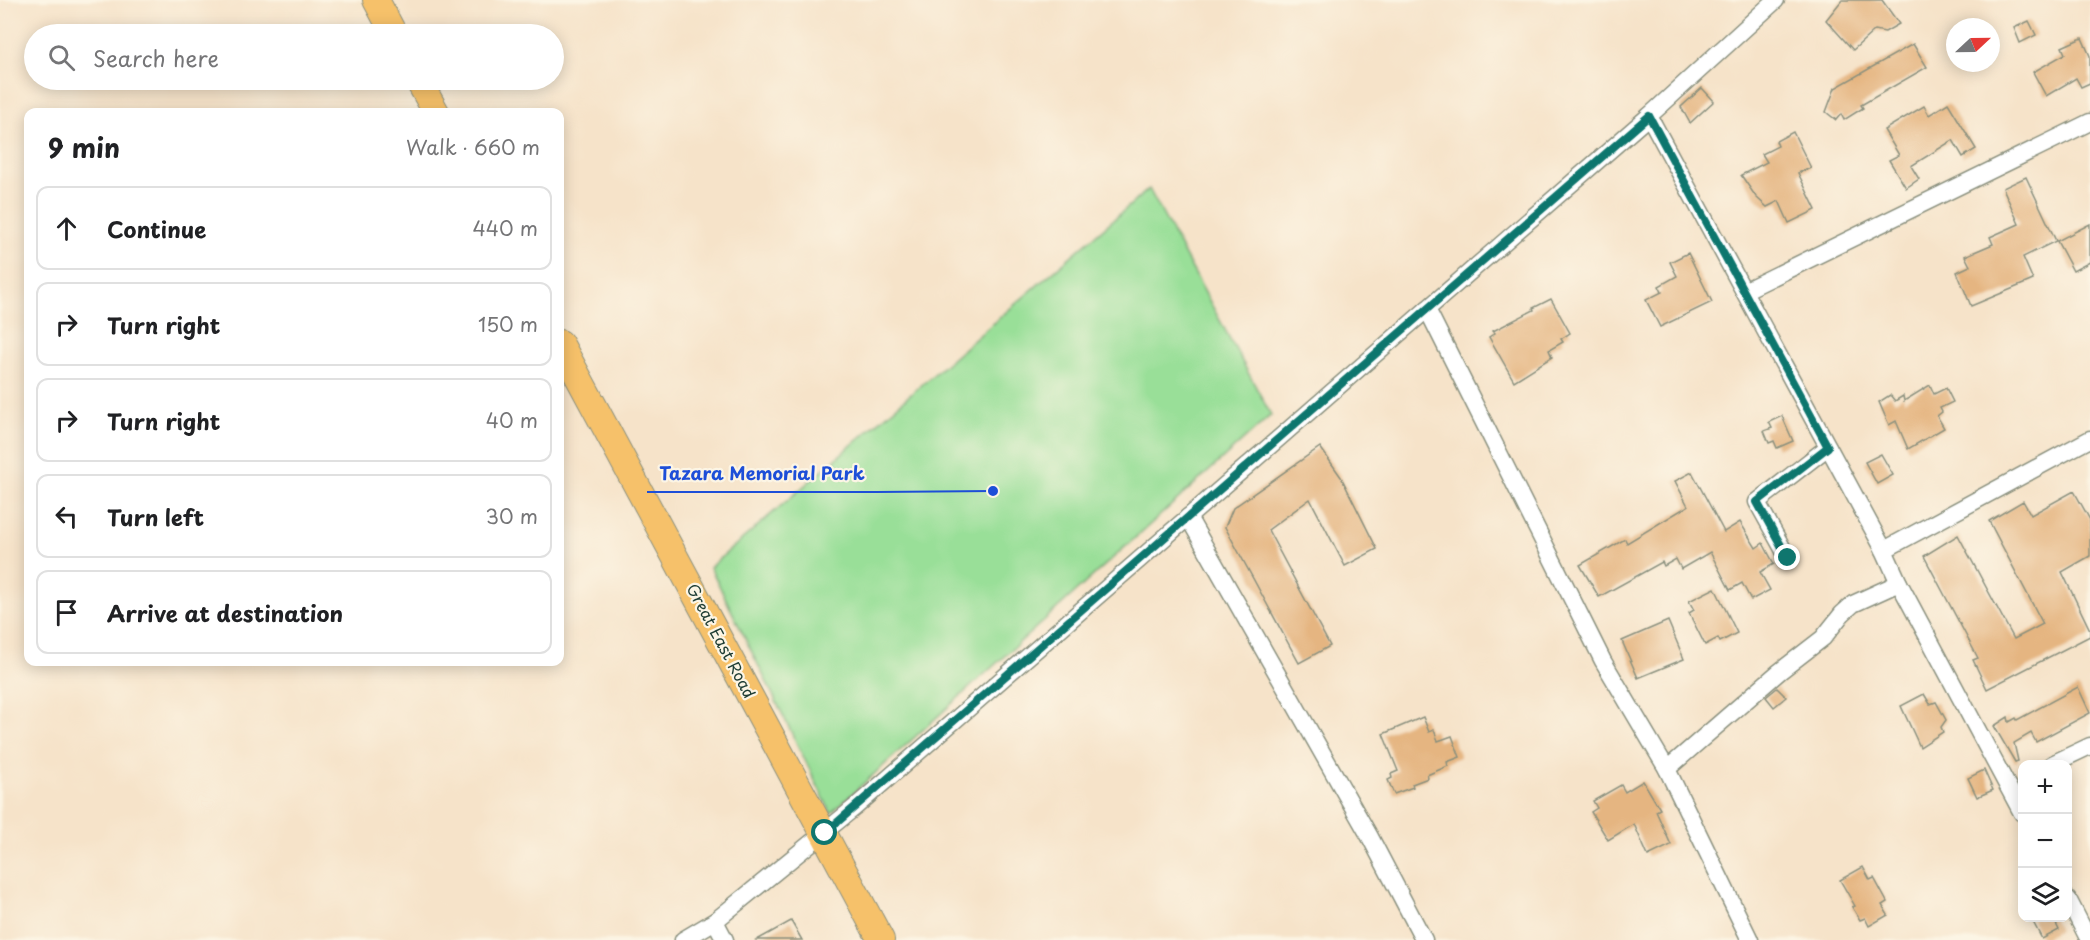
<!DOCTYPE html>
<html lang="en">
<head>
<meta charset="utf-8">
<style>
  body { margin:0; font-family:"Playpen Sans",sans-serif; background:#f6f6f6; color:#202124 }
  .controls { position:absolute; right:18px; bottom:18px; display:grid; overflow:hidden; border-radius:12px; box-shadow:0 3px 15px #0003 }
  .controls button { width:54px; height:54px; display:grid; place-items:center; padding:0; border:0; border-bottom:2px solid #e0e0e0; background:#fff; color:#202124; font:30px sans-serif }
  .compass { position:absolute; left:1946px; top:18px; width:54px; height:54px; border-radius:50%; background:#fff; box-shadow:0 3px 15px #0003; rotate:68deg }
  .stop { position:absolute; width:18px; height:18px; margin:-14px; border:4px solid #0f766e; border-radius:50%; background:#fff }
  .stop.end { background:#0f766e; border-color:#fff; box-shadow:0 2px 6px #0008 }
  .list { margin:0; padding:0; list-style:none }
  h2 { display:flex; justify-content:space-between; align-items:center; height:78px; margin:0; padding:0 24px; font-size:26px }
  h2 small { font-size:20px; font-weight:400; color:#757577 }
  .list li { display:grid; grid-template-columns:39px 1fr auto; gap:18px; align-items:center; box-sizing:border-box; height:84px; margin:0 12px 12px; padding:0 12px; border:2px solid #e0e0e0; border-radius:12px }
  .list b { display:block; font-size:22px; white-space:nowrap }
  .list em { font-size:20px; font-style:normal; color:#757577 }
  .icon { flex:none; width:33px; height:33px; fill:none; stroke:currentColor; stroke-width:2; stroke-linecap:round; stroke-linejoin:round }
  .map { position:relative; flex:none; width:2090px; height:940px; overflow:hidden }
  .search { position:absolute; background:#fff; box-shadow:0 3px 15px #0003; left:24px; top:24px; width:540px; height:66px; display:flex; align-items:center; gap:15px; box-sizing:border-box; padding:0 21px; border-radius:33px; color:#757577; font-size:22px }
  .panel { position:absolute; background:#fff; box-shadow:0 3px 15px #0003; left:24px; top:108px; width:540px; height:558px; border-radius:12px }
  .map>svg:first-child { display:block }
  .green { fill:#99df98; stroke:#5c8e66; stroke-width:1.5 }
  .building { fill:#e5b581 }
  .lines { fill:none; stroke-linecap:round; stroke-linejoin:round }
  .minor-casing { stroke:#8a907e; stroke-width:19 }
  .highway-casing { stroke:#8a907e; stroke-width:28 }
  .minor { stroke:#fff; stroke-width:16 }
  .highway { stroke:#f6c16b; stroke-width:26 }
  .route { stroke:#0f766e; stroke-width:8 }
  .labels { text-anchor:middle; stroke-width:4.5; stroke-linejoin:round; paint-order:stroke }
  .street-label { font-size:16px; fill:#1f3d34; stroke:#fcf5e5 }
  .leader { fill:none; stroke:#1d4ed8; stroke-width:2 }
  .callout-dot { fill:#1d4ed8; stroke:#fcf5e5; stroke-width:2 }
  .callout-label { font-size:18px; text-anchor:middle; font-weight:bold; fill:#1d4ed8; stroke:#fcf5e5; stroke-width:4.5; stroke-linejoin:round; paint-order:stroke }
</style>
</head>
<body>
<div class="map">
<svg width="2090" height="940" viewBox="0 0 2090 940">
  <rect width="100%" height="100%" fill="#fcf5e5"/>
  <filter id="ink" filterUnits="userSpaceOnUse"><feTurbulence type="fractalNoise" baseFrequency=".0167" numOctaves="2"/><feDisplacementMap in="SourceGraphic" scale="12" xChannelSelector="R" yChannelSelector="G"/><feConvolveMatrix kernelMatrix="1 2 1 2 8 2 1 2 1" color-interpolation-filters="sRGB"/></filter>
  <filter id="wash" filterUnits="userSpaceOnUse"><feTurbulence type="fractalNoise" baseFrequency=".008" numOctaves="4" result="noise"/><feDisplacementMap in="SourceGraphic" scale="24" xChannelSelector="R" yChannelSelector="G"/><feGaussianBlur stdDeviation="1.35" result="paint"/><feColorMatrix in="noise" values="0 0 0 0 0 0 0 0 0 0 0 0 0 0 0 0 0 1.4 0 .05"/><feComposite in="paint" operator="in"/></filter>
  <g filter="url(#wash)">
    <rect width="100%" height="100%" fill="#f6e3c9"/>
    <polygon class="green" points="1149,189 1271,415 831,813 710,567"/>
    <g id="blocks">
      <g class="building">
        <polygon points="1842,0 1882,0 1899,24 1885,32 1875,30 1853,50 1826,20"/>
        <polygon points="2029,21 2036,35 2020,43 2014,28"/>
        <polygon points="2082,38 2090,56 2090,83 2081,87 2076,78 2046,96 2033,72 2065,54 2062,47"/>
        <polygon points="1913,44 1927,67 1861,105 1863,108 1844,120 1841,114 1836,120 1826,112 1835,88"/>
        <polygon points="1702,88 1714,101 1690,123 1681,107"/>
        <polygon points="1948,103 1976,149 1963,157 1953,140 1911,166 1919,179 1906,188 1889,160 1899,155 1884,130 1924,106 1929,115"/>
        <polygon points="1793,132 1811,168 1798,173 1816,210 1789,223 1779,201 1767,207 1756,197 1741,175 1767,162 1762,154 1778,146 1776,141"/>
        <polygon points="2026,177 2056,241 2023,257 2033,280 1971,306 1957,272 1970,266 1965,256 1993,244 1990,237 2019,224 2003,188"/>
        <polygon points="2090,224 2090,262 2073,271 2057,241"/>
        <polygon points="1688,253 1712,302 1660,327 1646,300 1662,292 1659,286 1677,276 1670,262"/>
        <polygon points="1551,299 1570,333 1561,339 1563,342 1549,350 1552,357 1514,381 1489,337 1495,333 1493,331 1534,310 1533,308"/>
        <polygon points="1930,385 1934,394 1946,388 1953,402 1940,408 1942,412 1937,416 1944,428 1908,449 1896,421 1889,425 1879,402 1890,395 1895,401 1903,396 1904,401"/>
        <polygon points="1782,416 1793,441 1777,448 1774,441 1769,443 1764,431 1772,428 1769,422"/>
        <polygon points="1320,447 1341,477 1377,549 1345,566 1310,499 1268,530 1330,646 1299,663 1225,527 1233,508"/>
        <polygon points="1881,454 1893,475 1877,484 1865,462"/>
        <polygon points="1692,472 1724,532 1740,522 1756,548 1763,543 1774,564 1760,572 1770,590 1751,600 1742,583 1730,590 1710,552 1681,569 1676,559 1664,566 1662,562 1599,597 1580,565 1625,539 1627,543 1688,506 1675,481"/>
        <polygon points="2074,491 2090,520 2090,556 2062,572 2090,630 2090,636 1987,689 1973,660 1978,658 1924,556 1958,535 2014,639 2043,624 1989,521 2023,501 2031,515"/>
        <polygon points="1715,588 1737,633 1720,642 1718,638 1705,645 1689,613 1694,610 1689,601"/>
        <polygon points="1668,621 1684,659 1638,678 1622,641"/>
        <polygon points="2078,687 2090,713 2036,742 2031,733 2014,743 2018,761 2015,762 1994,726 2008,717 2009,722 2016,718 2017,720"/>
        <polygon points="1777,688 1786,697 1774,707 1766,697"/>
        <polygon points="1924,694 1930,704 1936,702 1946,720 1941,727 1943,732 1920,747 1901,706"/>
        <polygon points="1423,717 1429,732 1434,730 1438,741 1452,736 1460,757 1447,762 1448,766 1427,775 1428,778 1412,784 1413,787 1394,794 1388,780 1392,778 1391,774 1398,771 1383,734"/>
        <polygon points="1984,770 1993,790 1977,797 1968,778"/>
        <polygon points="1643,781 1660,809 1656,811 1671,845 1648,856 1634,824 1608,840 1591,812 1597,808 1593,801 1621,785 1625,792"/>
        <polygon points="1863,867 1870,880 1874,878 1887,902 1882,905 1888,915 1869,926 1865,918 1860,920 1852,907 1855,906 1840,880"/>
        <polygon points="2031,918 2053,918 2059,930 2042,939"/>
        <polygon points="791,921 802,940 757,940"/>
      </g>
    </g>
  </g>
  <g filter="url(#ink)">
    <use href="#blocks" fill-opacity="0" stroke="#8a907e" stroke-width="1.5"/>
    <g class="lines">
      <g class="minor-casing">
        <g id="minor">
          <polyline points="1649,116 1884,550 1899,583 2022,813"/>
          <polyline points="1744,291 2090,122"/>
          <polyline points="1427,309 1603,661 1667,769 1750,940"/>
          <polyline points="1188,517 1370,837 1424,940"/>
          <polyline points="1884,550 2090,439"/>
          <polyline points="1788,558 1757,502 1828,447"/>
          <polyline points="2052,764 2090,746"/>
          <polyline points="1667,769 1779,672 1823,638 1842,614 1853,604 1899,583"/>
          <polyline points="2068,899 2089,940"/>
          <polyline points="715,921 725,940"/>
          <polyline points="683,940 715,921 854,808 1649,116 1776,0"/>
        </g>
      </g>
      <g class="highway-casing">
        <g id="highway">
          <polyline points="376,0 394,34"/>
          <polyline points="418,80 436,112"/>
          <polyline points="560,343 881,940"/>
        </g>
      </g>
      <use href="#minor" class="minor"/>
      <use href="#highway" class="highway"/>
    </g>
  </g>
  <g class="lines" filter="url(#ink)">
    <polyline class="route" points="825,833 1649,116 1828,447 1757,502 1788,558"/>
  </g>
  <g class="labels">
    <g class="street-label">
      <text transform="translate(721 641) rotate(62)" y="6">Great East Road</text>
    </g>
  </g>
  <path class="leader" d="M993 491L877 492H647"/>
  <circle class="callout-dot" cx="993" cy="491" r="6"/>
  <g class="callout-label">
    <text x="762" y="480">Tazara Memorial Park</text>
  </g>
</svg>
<div class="controls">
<button>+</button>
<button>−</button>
<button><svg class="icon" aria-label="layers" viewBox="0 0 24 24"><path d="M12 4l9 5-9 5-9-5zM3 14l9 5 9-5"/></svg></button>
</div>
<svg class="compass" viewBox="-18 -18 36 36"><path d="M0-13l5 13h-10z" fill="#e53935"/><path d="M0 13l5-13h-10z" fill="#757577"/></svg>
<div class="stop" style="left:825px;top:833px"></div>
<div class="stop end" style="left:1788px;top:558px"></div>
<div class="search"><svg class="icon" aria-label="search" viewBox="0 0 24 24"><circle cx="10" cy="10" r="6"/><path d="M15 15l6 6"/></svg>Search here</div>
<section class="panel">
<h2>9 min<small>Walk · 660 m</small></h2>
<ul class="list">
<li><svg class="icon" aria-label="ahead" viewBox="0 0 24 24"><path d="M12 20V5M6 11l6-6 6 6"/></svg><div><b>Continue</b></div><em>440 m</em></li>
<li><svg class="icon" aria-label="right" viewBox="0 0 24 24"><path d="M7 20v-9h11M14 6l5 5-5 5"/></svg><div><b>Turn right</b></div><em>150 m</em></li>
<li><svg class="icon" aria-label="right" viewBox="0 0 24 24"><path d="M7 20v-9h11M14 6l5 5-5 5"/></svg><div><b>Turn right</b></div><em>40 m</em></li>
<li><svg class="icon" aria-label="left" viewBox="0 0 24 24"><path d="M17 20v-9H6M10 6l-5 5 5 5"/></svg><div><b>Turn left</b></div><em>30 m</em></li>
<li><svg class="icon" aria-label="arrive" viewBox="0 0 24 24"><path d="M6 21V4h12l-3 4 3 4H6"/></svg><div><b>Arrive at destination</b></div></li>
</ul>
</section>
</div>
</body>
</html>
